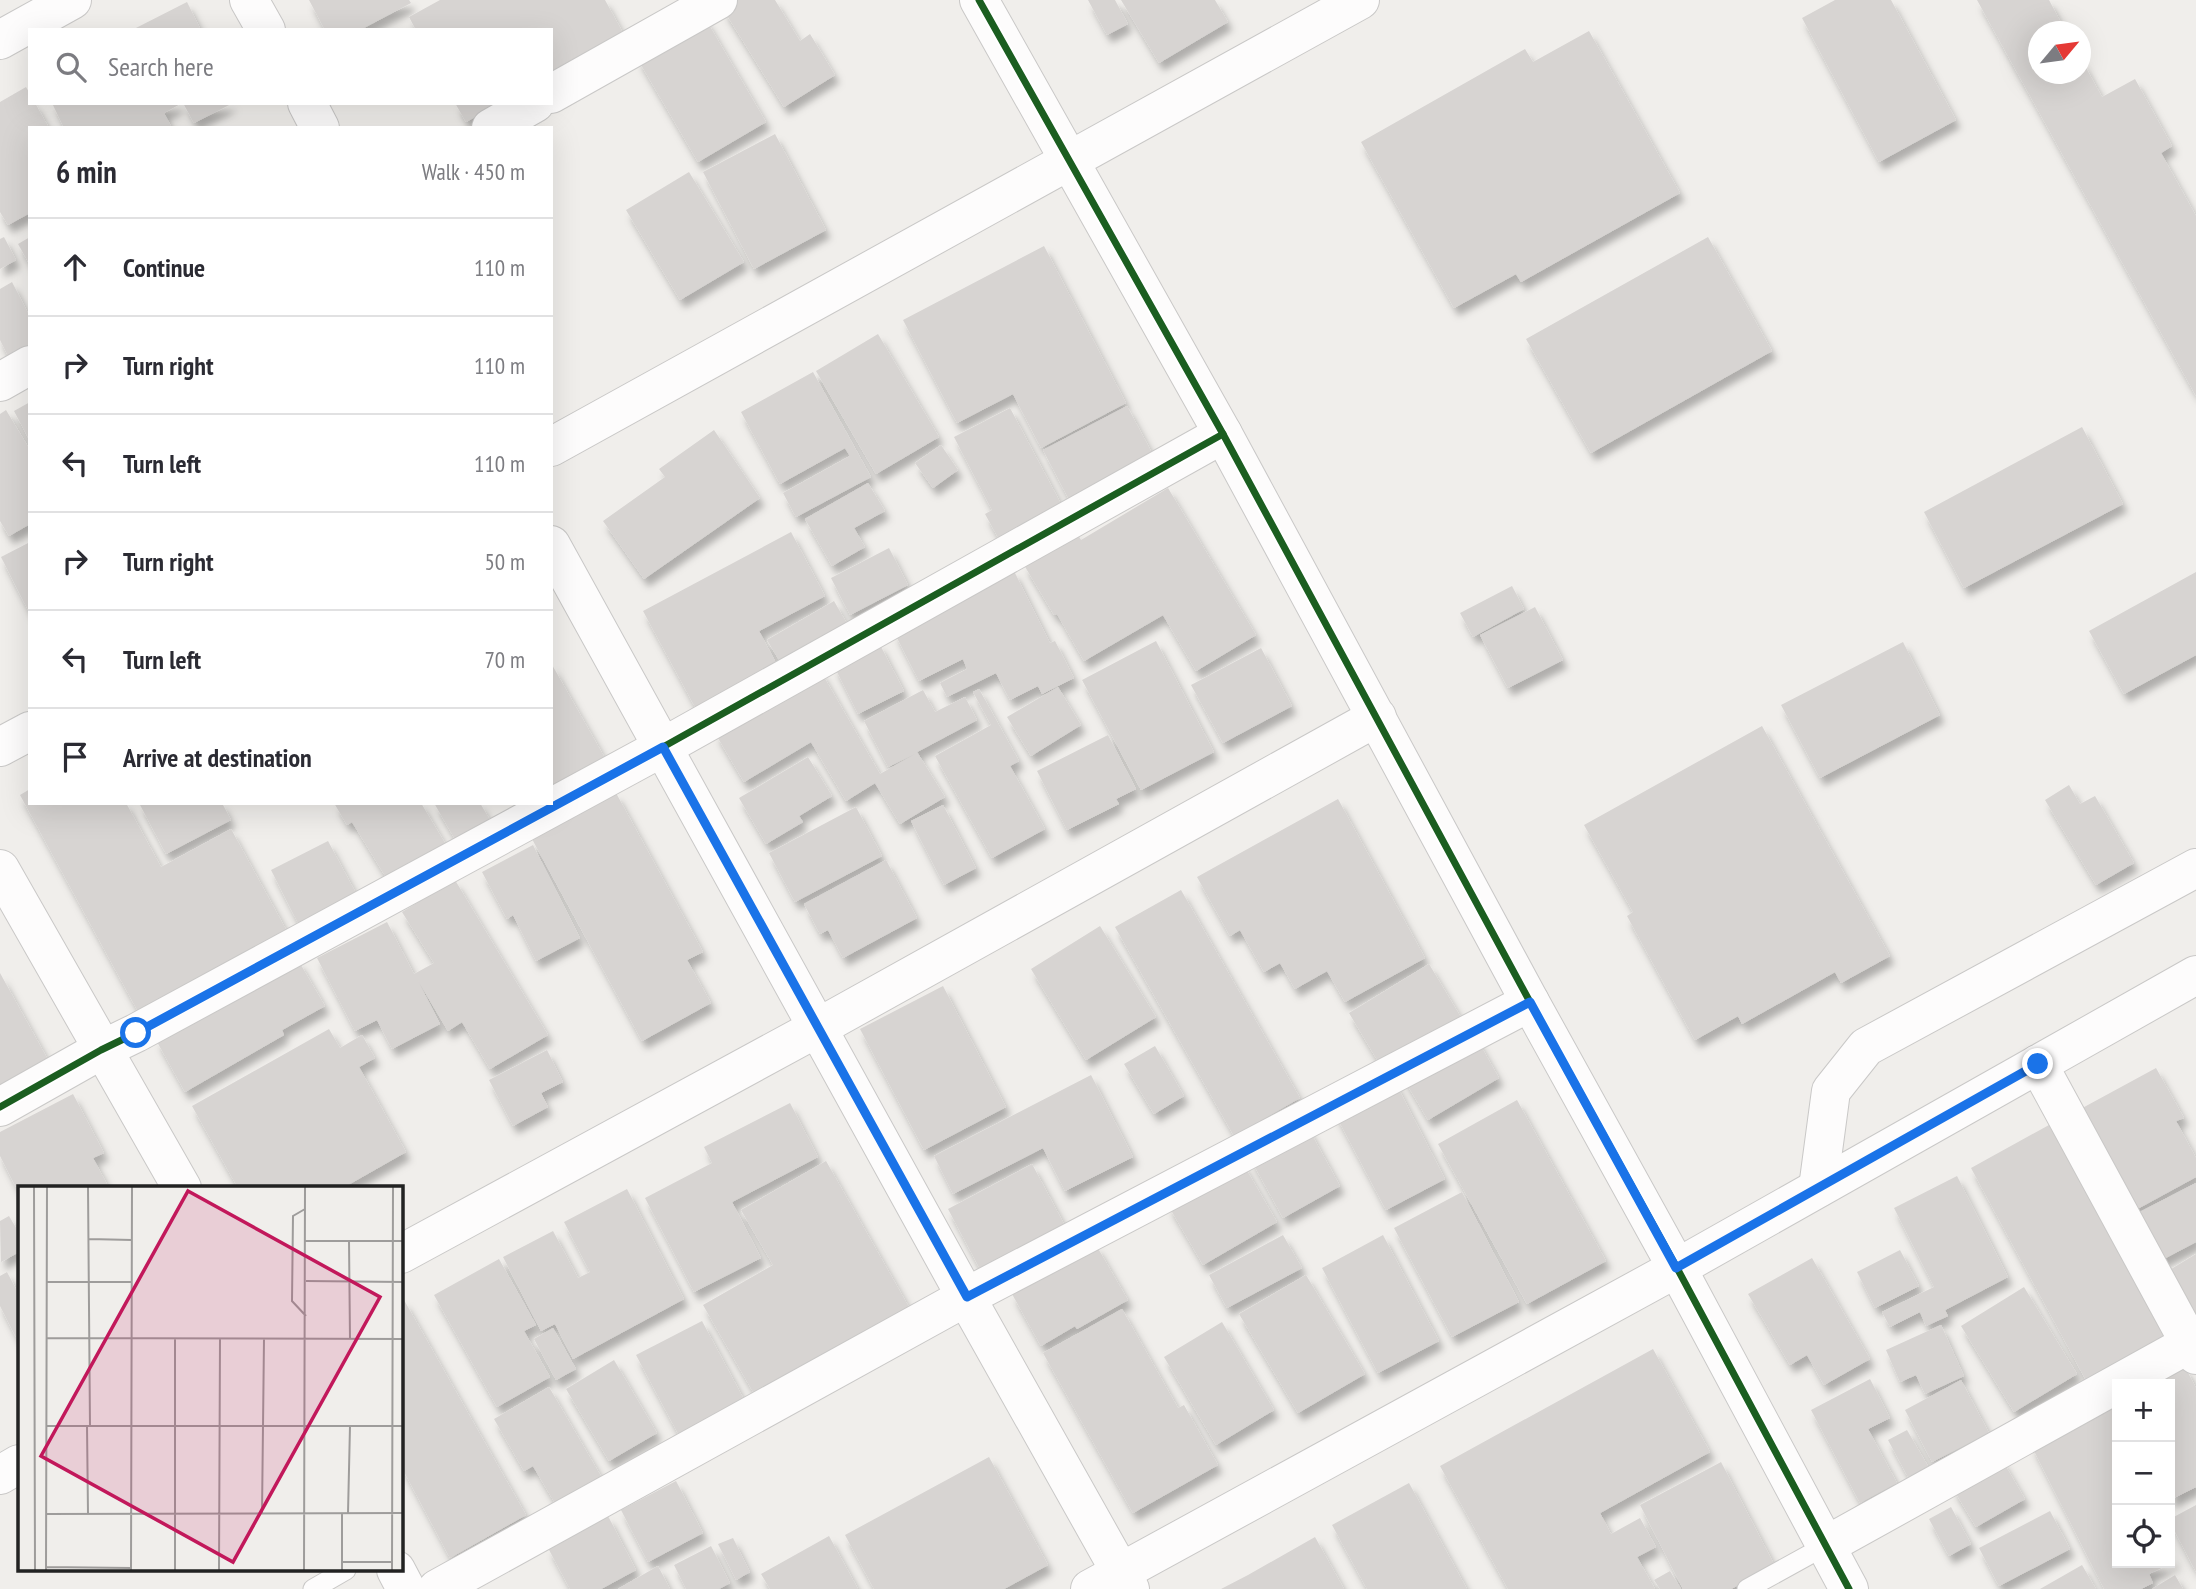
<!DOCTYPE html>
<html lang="en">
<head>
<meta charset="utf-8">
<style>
  body { margin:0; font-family:"PT Sans Narrow",sans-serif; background:#f7f7f7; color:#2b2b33 }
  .controls { position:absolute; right:21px; bottom:21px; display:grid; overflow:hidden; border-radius:0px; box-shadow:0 7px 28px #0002 }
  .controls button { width:63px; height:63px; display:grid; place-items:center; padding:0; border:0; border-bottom:2px solid #e1e1e2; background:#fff; color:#2b2b33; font:35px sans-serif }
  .compass { position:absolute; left:2028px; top:21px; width:63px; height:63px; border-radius:50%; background:#fff; box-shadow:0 7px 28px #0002; rotate:61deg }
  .stop { position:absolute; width:21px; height:21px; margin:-16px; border:5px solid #1a73e8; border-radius:50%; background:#fff }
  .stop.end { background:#1a73e8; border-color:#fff; box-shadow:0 2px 7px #0008 }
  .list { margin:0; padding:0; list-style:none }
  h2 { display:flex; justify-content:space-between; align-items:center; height:91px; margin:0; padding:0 28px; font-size:30px }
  h2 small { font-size:23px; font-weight:400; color:#7c7c81 }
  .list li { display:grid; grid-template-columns:46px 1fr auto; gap:21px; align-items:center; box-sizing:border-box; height:98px; padding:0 28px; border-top:2px solid #e1e1e2 }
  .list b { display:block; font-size:26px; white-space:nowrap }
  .list em { font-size:23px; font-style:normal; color:#7c7c81 }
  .icon { flex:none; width:38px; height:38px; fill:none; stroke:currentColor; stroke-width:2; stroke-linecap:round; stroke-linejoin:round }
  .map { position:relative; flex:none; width:2196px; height:1589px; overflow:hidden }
  .search { position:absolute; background:#fff; box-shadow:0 7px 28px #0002; left:28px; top:28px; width:525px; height:77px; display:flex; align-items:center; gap:18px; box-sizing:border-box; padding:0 24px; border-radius:0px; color:#7c7c81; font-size:26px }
  .panel { position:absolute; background:#fff; box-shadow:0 7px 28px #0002; left:28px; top:126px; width:525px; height:679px; border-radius:0px }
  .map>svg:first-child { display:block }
  .building { fill:#d7d4d2; filter:url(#shadow) }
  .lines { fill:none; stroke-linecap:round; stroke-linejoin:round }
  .service-casing { stroke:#c9c8c7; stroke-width:21 }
  .minor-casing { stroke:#c9c8c7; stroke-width:40 }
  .tertiary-casing { stroke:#c9c8c7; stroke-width:40 }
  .service { stroke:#fdfcfc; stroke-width:19 }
  .minor { stroke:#fdfcfc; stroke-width:38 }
  .tertiary { stroke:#fdfcfc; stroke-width:38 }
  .cycleway-casing { stroke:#fff; stroke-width:11 }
  .cycleway { stroke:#1b5e20; stroke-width:7 }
  .route { stroke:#1a73e8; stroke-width:9 }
  .inset-road { fill:none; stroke:#9e9c9b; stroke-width:2 }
  .view { fill:#c2185b; fill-opacity:0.15; stroke:#c2185b; stroke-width:3.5 }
  .inset-edge { fill:none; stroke:#222; stroke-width:3.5 }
</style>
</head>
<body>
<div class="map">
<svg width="2196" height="1589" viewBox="0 0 2196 1589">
  <defs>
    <filter id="shadow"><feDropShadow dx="4.5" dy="8" stdDeviation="3.5" flood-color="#0004"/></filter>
  </defs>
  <rect width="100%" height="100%" fill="#f0eeeb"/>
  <g class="building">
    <polygon points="309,0 409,0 411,3 360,30 325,30"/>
    <polygon points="440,0 605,0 628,42 551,84 551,30 416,30 409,17"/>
    <polygon points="738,0 775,0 800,41 810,34 835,75 784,107 723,9"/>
    <polygon points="1088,0 1115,0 1128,24 1107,35"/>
    <polygon points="1121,0 1215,0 1228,22 1159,63"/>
    <polygon points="1835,0 1891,0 1956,120 1879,162 1802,18"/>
    <polygon points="1977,0 2049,0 2066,32 2038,32 2038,74 2080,74 2080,57 2102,97 2135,79 2172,146 2161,153 2196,216 2196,396"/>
    <polygon points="187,2 201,30 132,30"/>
    <polygon points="705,18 766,122 698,162 637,58"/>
    <polygon points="1589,31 1680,193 1521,282 1516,274 1454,308 1361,142 1525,49 1533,62"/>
    <polygon points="26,87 30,94 30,103 35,103 49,128 30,128 30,213 8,225 0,212 0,102"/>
    <polygon points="52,103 182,103 164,113 172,128 64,128"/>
    <polygon points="183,103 233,103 194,123"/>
    <polygon points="455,103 500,103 466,122"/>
    <polygon points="775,134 826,230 754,269 703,172"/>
    <polygon points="689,172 744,262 680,300 626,210"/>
    <polygon points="4,237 16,260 0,269 0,239"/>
    <polygon points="30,237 30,265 18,244"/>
    <polygon points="1708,237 1772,351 1591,453 1526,339"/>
    <polygon points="1044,246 1126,403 1041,448 1013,394 957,423 903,320"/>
    <polygon points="12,282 30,317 30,360 14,368 0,340 0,289"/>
    <polygon points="878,334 939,437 876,474 816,371"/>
    <polygon points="813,372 871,477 796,517 783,493 850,456 845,448 780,484 741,412"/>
    <polygon points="30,402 30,441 14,411"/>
    <polygon points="1127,406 1160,468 1076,513 1043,450"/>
    <polygon points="1010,408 1068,517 1005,550 985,514 992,510 954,437"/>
    <polygon points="6,410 30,450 30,524 9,536 0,521 0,414"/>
    <polygon points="2082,427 2123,504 1964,588 1924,512"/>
    <polygon points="714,430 760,498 644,579 603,521 665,477 659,469"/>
    <polygon points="941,445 958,470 933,488 915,463"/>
    <polygon points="868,483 885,511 854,528 865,547 832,566 805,519"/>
    <polygon points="1168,488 1256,635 1196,671 1163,615 1084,661 1057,614 1054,615 1024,565 1077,533 1081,540"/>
    <polygon points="791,532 825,596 759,631 782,674 701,718 643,611"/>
    <polygon points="30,542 30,614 1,557"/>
    <polygon points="889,548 908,585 850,615 831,578"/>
    <polygon points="1014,571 1050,643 1055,641 1074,678 1042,694 1038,686 1010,700 996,673 947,697 940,683 967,669 963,659 919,681 894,632"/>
    <polygon points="2196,572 2196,655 2124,694 2089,631"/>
    <polygon points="1512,586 1524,609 1473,637 1460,613"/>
    <polygon points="834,601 849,627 782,665 767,640"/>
    <polygon points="1535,607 1563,660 1508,688 1480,635"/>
    <polygon points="1156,641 1214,752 1141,790 1082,680"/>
    <polygon points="1903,642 1940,715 1820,778 1781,705"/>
    <polygon points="879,643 904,691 858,714 834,666"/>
    <polygon points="1261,648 1292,706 1223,743 1191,685"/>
    <polygon points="551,663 610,767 551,800"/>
    <polygon points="820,670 880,774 915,754 888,767 864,721 923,690 935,712 965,697 977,720 917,752 945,797 900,824 875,783 846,801 811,742 744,782 715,733"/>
    <polygon points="1058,687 1081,725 1031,756 1007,717"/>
    <polygon points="979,689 1019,761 1010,766 1045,829 992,858 935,756 991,725 973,692"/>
    <polygon points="1762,726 1890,956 1841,983 1835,972 1742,1024 1738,1016 1695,1040 1627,916 1633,912 1584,825"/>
    <polygon points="1108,735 1136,789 1116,799 1119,804 1067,830 1037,771"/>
    <polygon points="808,757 832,796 799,816 803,822 766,844 739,798"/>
    <polygon points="2069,785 2080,804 2095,796 2134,863 2096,885 2045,800"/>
    <polygon points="30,789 30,803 126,803 161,867 231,829 289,935 141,1017 20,795"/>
    <polygon points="616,793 703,952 687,960 711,1003 642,1041 532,839"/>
    <polygon points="1338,799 1425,958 1345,1002 1327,971 1295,989 1280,963 1264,972 1240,930 1230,936 1197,877"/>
    <polygon points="139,803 222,803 231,820 166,854"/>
    <polygon points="334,803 421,803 445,843 387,879 352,822 347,825"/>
    <polygon points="434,803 480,803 490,820 456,841"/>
    <polygon points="943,805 976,868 944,885 911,821"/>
    <polygon points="856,807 882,856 795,902 769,853"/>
    <polygon points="328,841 358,897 300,927 271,870"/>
    <polygon points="533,845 580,938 536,961 513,915 507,919 482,872"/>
    <polygon points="886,860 917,918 843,958 828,930 820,934 804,904"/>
    <polygon points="455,880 548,1035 490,1069 462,1022 448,1031 417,979 440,1024 392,1049 377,1020 355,1031 317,958 387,922 414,974 434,963 402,912"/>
    <polygon points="1181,890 1300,1098 1234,1136 1115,927"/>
    <polygon points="1100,926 1156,1017 1086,1060 1031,969"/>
    <polygon points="298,960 325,1006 282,1030 284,1035 185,1092 156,1040"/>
    <polygon points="1429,964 1462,1019 1382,1068 1349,1013"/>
    <polygon points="0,973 52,1067 0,1096"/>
    <polygon points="943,986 1006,1107 924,1150 860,1029"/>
    <polygon points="329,1029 340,1048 362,1035 375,1058 359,1067 406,1152 348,1185 350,1188 238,1188 192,1106"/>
    <polygon points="1474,1034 1499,1078 1428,1120 1402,1076"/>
    <polygon points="1155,1046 1184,1096 1154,1114 1124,1064"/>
    <polygon points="547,1050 563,1082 541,1093 548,1107 513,1126 489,1080"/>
    <polygon points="2156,1068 2184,1118 2176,1121 2196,1158 2196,1177 2130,1213 2075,1112"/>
    <polygon points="1091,1075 1133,1157 1065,1191 1043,1148 953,1194 934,1156"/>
    <polygon points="1394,1080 1445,1179 1386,1210 1334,1112"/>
    <polygon points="73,1094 104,1153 93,1158 109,1188 19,1188 19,1193 0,1156 0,1132"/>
    <polygon points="1517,1100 1606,1261 1527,1304 1438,1144"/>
    <polygon points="790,1103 818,1157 732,1202 761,1258 694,1292 645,1198 712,1163 704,1147"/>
    <polygon points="2049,1125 2167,1340 2088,1384 1971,1168"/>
    <polygon points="1307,1126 1340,1186 1283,1218 1250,1158"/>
    <polygon points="826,1161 914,1316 760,1404 703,1305 773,1265 741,1210"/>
    <polygon points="1242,1162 1277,1222 1203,1265 1168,1205"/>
    <polygon points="1032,1164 1064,1224 980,1269 948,1209"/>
    <polygon points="1957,1176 2008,1277 1945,1310 1948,1316 1926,1326 1920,1312 1890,1327 1882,1312 1934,1287 1894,1208"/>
    <polygon points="2196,1183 2196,1242 2158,1262 2134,1215"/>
    <polygon points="627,1189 684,1299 573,1359 555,1324 541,1331 503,1257 553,1231 578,1278 590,1272 564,1222"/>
    <polygon points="1462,1192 1519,1302 1452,1337 1394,1228"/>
    <polygon points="9,1216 19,1233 19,1252 1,1262 0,1221"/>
    <polygon points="1283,1235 1302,1268 1227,1308 1209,1275"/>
    <polygon points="1383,1235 1439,1341 1378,1373 1322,1268"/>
    <polygon points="1096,1245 1128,1300 1077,1329 1075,1326 1041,1346 1012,1294"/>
    <polygon points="1900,1250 1919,1286 1875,1308 1857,1272"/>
    <polygon points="2196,1254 2196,1328 2163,1274"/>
    <polygon points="1812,1258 1870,1359 1824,1385 1807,1355 1790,1365 1748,1294"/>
    <polygon points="499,1259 536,1325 524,1331 550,1377 497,1407 434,1295"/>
    <polygon points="7,1272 19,1295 19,1343 0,1306 0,1276"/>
    <polygon points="1306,1275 1365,1374 1298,1413 1239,1314"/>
    <polygon points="2024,1287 2077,1374 2014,1412 1961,1326"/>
    <polygon points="404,1300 526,1515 450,1558 401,1466 401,1302"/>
    <polygon points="1122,1309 1178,1408 1184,1405 1218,1465 1133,1513 1043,1353"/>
    <polygon points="702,1321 748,1407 682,1441 636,1355"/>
    <polygon points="1222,1322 1274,1410 1216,1445 1164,1357"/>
    <polygon points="1941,1325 1964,1376 1925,1394 1916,1375 1900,1382 1886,1350"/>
    <polygon points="553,1328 576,1369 556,1380 534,1339"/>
    <polygon points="1653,1349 1710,1452 1600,1513 1611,1534 1640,1518 1656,1547 1637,1557 1655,1589 1508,1589 1440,1466"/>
    <polygon points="614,1360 657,1433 609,1461 566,1389"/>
    <polygon points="2185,1367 2196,1388 2196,1487 2170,1500 2170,1384 2150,1384"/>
    <polygon points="1870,1379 1890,1418 1868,1429 1897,1483 1860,1503 1811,1410"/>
    <polygon points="1961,1380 1989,1433 1932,1462 1905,1410"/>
    <polygon points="549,1387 605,1483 559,1510 533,1466 524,1471 494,1419"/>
    <polygon points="2117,1401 2117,1563 2170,1563 2170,1553 2174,1562 2149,1574 2153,1583 2141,1589 2104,1589 2031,1445"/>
    <polygon points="1907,1430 1928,1466 1908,1477 1888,1440"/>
    <polygon points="989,1457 1048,1565 1004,1589 874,1589 845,1535"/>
    <polygon points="2001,1458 2025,1499 1976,1527 1952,1487"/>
    <polygon points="1721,1462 1775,1566 1731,1589 1683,1589 1640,1505"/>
    <polygon points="676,1481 703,1533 648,1562 621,1510"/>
    <polygon points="1409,1483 1467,1589 1367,1589 1332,1525"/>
    <polygon points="2196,1505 2196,1572 2170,1522 2170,1519"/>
    <polygon points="1951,1507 1971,1544 1949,1556 1929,1519"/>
    <polygon points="2050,1511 2070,1549 1999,1586 1979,1548"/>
    <polygon points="608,1516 636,1570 601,1589 570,1589 548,1548"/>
    <polygon points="829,1536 858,1589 770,1589 761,1574"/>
    <polygon points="1315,1537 1344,1589 1221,1589 1248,1575"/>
    <polygon points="733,1538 750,1572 736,1580 718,1544"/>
    <polygon points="711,1546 730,1583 719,1589 686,1589 674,1565"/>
    <polygon points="2082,1565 2096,1589 2040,1589"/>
    <polygon points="658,1566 670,1589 618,1589"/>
    <polygon points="1670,1571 1681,1589 1660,1589 1654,1580"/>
    <polygon points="2175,1575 2183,1589 2152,1589"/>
  </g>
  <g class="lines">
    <g class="service-casing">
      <g id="service">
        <polyline points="313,1589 346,1570"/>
        <polyline points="1747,1589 1825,1546"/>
      </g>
    </g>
    <g class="minor-casing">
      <g id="minor">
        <polyline points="249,0 266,30"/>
        <polyline points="979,0 1223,434 1530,1002 1677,1268 1849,1589"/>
        <polyline points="551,94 718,0"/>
        <polyline points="307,103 320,128"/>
        <polyline points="491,128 535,103"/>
        <polyline points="0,382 30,365"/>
        <polyline points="551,447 1360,0"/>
        <polyline points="551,545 966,1297 1130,1589"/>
        <polyline points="0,747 30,731"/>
        <polyline points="0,869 182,1188"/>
        <polyline points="2038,1064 2196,1355"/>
        <polyline points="0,1107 101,1050 136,1033 663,747 1223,434"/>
        <polyline points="1818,1188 1831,1091 1866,1047 2196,868"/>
        <polyline points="401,1254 819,1027 1377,717"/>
        <polyline points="0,1475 19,1464"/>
        <polyline points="1825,1546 2196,1340"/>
        <polyline points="396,1570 406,1589"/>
        <polyline points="437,1589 966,1297 1530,1002"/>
        <polyline points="1090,1589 1677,1268 2196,975"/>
      </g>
    </g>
    <g class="tertiary-casing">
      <polyline id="tertiary" points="0,40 72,0"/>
    </g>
    <use href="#service" class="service"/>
    <use href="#minor" class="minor"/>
    <use href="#tertiary" class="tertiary"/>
    <g class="cycleway-casing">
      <g id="cycleway">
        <polyline points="979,0 1223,434 1530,1002 1677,1268 1849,1589"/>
        <polyline points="0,1107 101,1050 136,1033 663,747 1223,434"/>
      </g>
    </g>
    <use href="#cycleway" class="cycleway"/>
  </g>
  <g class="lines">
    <polyline class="route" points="136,1033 663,747 967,1297 1530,1002 1676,1268 2038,1064"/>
  </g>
  <g transform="translate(18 1186)">
    <rect width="385" height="385" fill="#f0eeeb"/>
    <path class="inset-road" d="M16,1L17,384M70,1L72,240M287,23L275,30L274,115L288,130M71,53L114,54M287,55H385M331,55L332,153M288,95L385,96M28,96H114M28,152L385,153M28,240H385M69,240L70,328M244,327L246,153M330,327L332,240M28,328L385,327M324,376H374M28,381L113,382M28,384L29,1M113,384L114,1M157,384V152M201,384L202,152M286,384L287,1M324,384V327M374,384L375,1"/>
    <path class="view" d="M170,5L362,111L215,376L23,270Z"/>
    <rect width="385" height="385" class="inset-edge"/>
  </g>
</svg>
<div class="controls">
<button>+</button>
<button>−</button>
<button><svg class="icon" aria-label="locate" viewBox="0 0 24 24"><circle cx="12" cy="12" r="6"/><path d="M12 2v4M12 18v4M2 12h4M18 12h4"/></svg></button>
</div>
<svg class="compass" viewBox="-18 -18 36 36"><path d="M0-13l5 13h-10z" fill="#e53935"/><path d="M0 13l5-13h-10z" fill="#7c7c81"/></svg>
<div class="stop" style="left:136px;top:1033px"></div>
<div class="stop end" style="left:2038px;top:1064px"></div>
<div class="search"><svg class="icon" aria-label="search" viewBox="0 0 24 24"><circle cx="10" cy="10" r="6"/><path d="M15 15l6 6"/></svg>Search here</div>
<section class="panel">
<h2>6 min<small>Walk · 450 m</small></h2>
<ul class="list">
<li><svg class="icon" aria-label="ahead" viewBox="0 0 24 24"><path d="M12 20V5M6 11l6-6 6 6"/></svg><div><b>Continue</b></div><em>110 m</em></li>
<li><svg class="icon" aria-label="right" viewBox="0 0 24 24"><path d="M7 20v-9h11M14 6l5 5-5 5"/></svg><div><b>Turn right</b></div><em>110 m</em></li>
<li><svg class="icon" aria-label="left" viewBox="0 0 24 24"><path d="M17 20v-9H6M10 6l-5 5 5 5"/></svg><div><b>Turn left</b></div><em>110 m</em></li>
<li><svg class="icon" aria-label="right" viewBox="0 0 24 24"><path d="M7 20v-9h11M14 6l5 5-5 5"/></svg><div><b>Turn right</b></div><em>50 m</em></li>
<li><svg class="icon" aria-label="left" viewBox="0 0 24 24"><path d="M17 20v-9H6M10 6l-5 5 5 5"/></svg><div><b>Turn left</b></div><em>70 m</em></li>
<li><svg class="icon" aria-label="arrive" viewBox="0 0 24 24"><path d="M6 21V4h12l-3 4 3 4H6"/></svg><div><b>Arrive at destination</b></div></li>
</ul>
</section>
</div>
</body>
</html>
